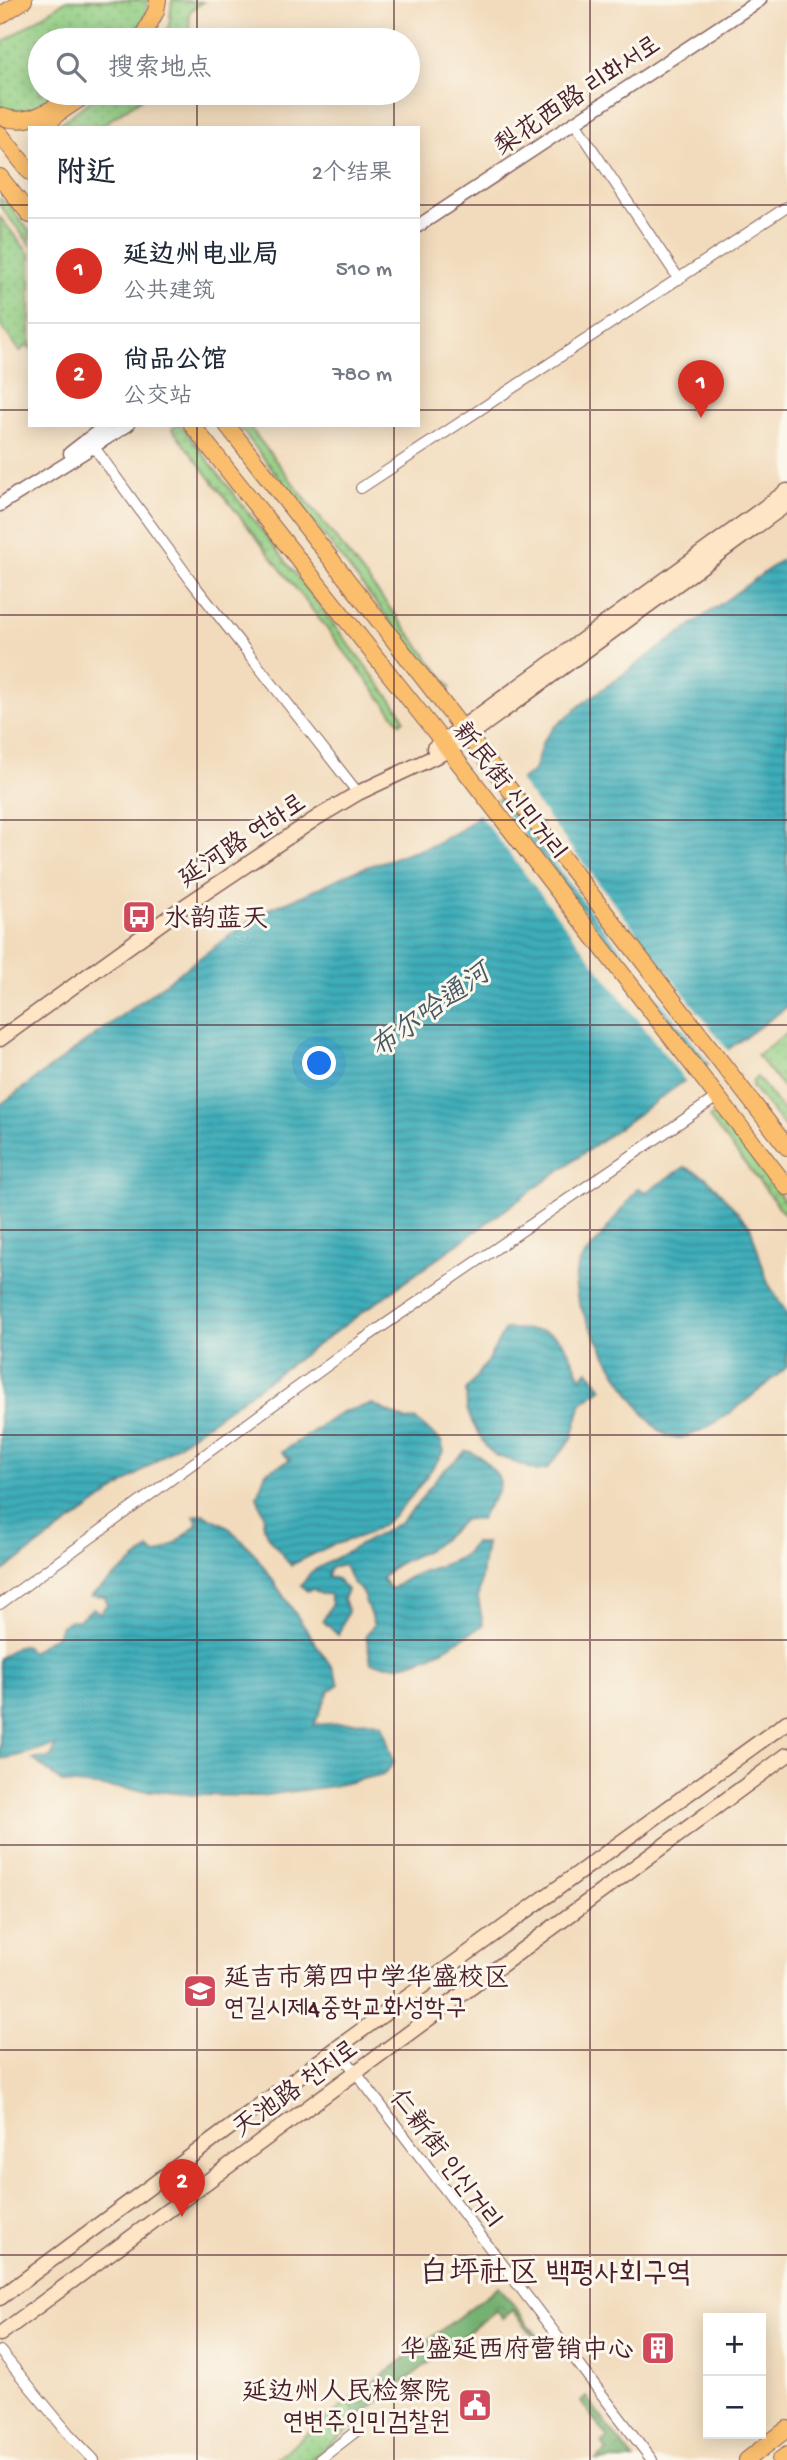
<!DOCTYPE html>
<html lang="zh">
<head>
<meta charset="utf-8">
<style>
  body { margin:0; font-family:"Gochi Hand","LXGW WenKai TC","Poor Story",sans-serif; background:#f6f6f7; color:#1f2937 }
  .controls { position:absolute; right:21px; bottom:21px; display:grid; overflow:hidden; border-radius:0px; box-shadow:0 4px 18px #0003 }
  .controls button { width:63px; height:63px; display:grid; place-items:center; padding:0; border:0; border-bottom:2px solid #e0e1e3; background:#fff; color:#1f2937; font:35px sans-serif }
  .you { position:absolute; left:320px; top:1064px; width:24px; height:24px; margin:-18px; border:5px solid #fff; border-radius:50%; background:#1a73e8; box-shadow:0 0 0 10px #1a73e833 }
  .badge { display:grid; place-items:center; width:46px; height:46px; border-radius:50%; background:#d93025; color:#fff; font-size:23px; font-weight:700 }
  .pin { position:absolute; translate:-50% -58px; filter:drop-shadow(0 2px 4px #0008) }
  .pin::after { content:''; position:absolute; top:37px; width:24px; height:21px; background:inherit; clip-path:polygon(0 0,100% 0,50% 100%) }
  .list { margin:0; padding:0; list-style:none }
  h2 { display:flex; justify-content:space-between; align-items:center; height:91px; margin:0; padding:0 28px; font-size:30px }
  h2 small { font-size:23px; font-weight:400; color:#747a83 }
  .list li { display:grid; grid-template-columns:46px 1fr auto; gap:21px; align-items:center; box-sizing:border-box; height:105px; padding:0 28px; border-top:2px solid #e0e1e3 }
  .list b { display:block; font-size:26px; white-space:nowrap }
  .list p { margin:0; font-size:23px; white-space:nowrap; color:#747a83 }
  .list em { font-size:23px; font-style:normal; color:#747a83 }
  .icon { flex:none; width:38px; height:38px; fill:none; stroke:currentColor; stroke-width:2; stroke-linecap:round; stroke-linejoin:round }
  .map { position:relative; flex:none; width:787px; height:2460px; overflow:hidden }
  .search { position:absolute; background:#fff; box-shadow:0 4px 18px #0003; left:28px; top:28px; width:392px; height:77px; display:flex; align-items:center; gap:18px; box-sizing:border-box; padding:0 24px; border-radius:38px; color:#747a83; font-size:26px }
  .panel { position:absolute; background:#fff; box-shadow:0 4px 18px #0003; left:28px; top:126px; width:392px; height:301px; border-radius:0px }
  .map>svg:first-child { display:block }
  .grass { fill:url(#grass-dots); stroke:#6e7657; stroke-width:2 }
  .forest { fill:url(#forest-crowns); stroke:#60684e; stroke-width:2 }
  .water { fill:url(#water-rules); stroke:#446672; stroke-width:2 }
  .pier { fill:#f2dbbc }
  .lines { fill:none; stroke-linecap:round; stroke-linejoin:round }
  .minor-casing { stroke:#85615e; stroke-width:12 }
  .tertiary-casing { stroke:#85615e; stroke-width:15 }
  .secondary-casing { stroke:#85615e; stroke-width:17 }
  .primary-casing { stroke:#85615e; stroke-width:18 }
  .trunk-casing { stroke:#85615e; stroke-width:18 }
  .minor { stroke:#fff; stroke-width:10 }
  .tertiary { stroke:#fff; stroke-width:12 }
  .secondary { stroke:#fde5c5; stroke-width:14 }
  .primary { stroke:#fabe6d; stroke-width:16 }
  .trunk { stroke:#fabe6d; stroke-width:16 }
  .grid { fill:none; stroke:#4a1f2b; stroke-width:2; stroke-opacity:0.55 }
  .labels { text-anchor:middle; stroke-width:6; stroke-linejoin:round; paint-order:stroke }
  .street-label { font-size:26px; fill:#4a1f2b; stroke:#fbf7ec }
  .poi-label { font-size:26px; fill:#4a1f2b; stroke:#fbf7ec; text-anchor:start }
  .water-label { font-size:28px; font-style:italic; fill:#455864; stroke:#fbf7ec }
  .quarter-label { font-size:30px; fill:#4a1f2b; stroke:#fbf7ec }
</style>
</head>
<body>
<div class="map">
<svg width="787" height="2460" viewBox="0 0 787 2460">
  <defs>
    <pattern id="grass-dots" width="8" height="8" patternUnits="userSpaceOnUse" patternTransform="scale(1.75)"><rect width="8" height="8" fill="#92ce83"/><path d="M2 2h.1M6 6h.1" fill="none" stroke="#7fb071" stroke-width="1.8" stroke-linecap="round"/></pattern>
    <pattern id="forest-crowns" width="20" height="18" patternUnits="userSpaceOnUse" patternTransform="scale(1.75)"><rect width="20" height="18" fill="#75b171"/><path d="M2 6a3 3 0 1 1 6 0M12 15a3 3 0 1 1 6 0" fill="none" stroke="#628f5d"/></pattern>
    <pattern id="water-rules" width="6" height="5" patternUnits="userSpaceOnUse" patternTransform="scale(1.75)"><rect width="6" height="5" fill="#3dadb9"/><path d="M0 2.5h6" fill="none" stroke="#358c97"/></pattern>
  </defs>
  <rect width="100%" height="100%" fill="#fbf7ec"/>
  <filter id="ink" filterUnits="userSpaceOnUse"><feTurbulence type="fractalNoise" baseFrequency=".0143" numOctaves="2"/><feDisplacementMap in="SourceGraphic" scale="14" xChannelSelector="R" yChannelSelector="G"/><feConvolveMatrix kernelMatrix="1 2 1 2 8 2 1 2 1" color-interpolation-filters="sRGB"/></filter>
  <filter id="wash" filterUnits="userSpaceOnUse"><feTurbulence type="fractalNoise" baseFrequency=".00686" numOctaves="4" result="noise"/><feDisplacementMap in="SourceGraphic" scale="28" xChannelSelector="R" yChannelSelector="G"/><feGaussianBlur stdDeviation="1.57" result="paint"/><feColorMatrix in="noise" values="0 0 0 0 0 0 0 0 0 0 0 0 0 0 0 0 0 1.4 0 .05"/><feComposite in="paint" operator="in"/></filter>
  <g filter="url(#wash)">
    <rect width="100%" height="100%" fill="#f2dbbc"/>
    <g class="grass">
      <polygon points="67,0 149,0 144,20 131,40 40,40 40,93 60,93 26,111 0,110 0,44"/>
      <polygon points="172,0 203,2 190,11 189,29 193,40 161,40 169,26"/>
      <polygon points="101,93 149,93 98,128 54,128"/>
      <polygon points="0,198 8,204 30,232 30,244 0,206"/>
      <polygon points="0,217 30,255 30,348 27,345 20,351 0,325"/>
      <polygon points="177,425 181,425 400,711 404,720 400,723 172,429"/>
      <polygon points="238,425 248,425 451,687 445,692"/>
      <polygon points="787,1033 787,1092 757,1055"/>
      <polygon points="757,1077 787,1116 787,1130 752,1086 753,1081"/>
      <polygon points="716,1113 787,1204 787,1217 709,1118"/>
      <polygon points="348,2402 361,2420 310,2460 274,2460"/>
    </g>
    <g class="forest">
      <polygon points="499,2286 539,2338 538,2341 513,2310 503,2318 497,2310 358,2417 348,2402"/>
      <polygon points="586,2397 634,2460 596,2460 607,2451 601,2443 608,2438 581,2402"/>
    </g>
    <g class="water">
      <polygon points="787,556 787,1007 0,1573 0,1105 262,912 306,894 354,871 431,846 461,830 534,770 543,741 555,727 582,704"/>
      <path d="M685,1167L706,1177L750,1226L768,1283L787,1314V1367C766,1384 698,1446 670,1437C645,1430 587,1326 578,1300C576,1294 575,1281 576,1274C577,1263 588,1250 596,1243L638,1188L646,1192Z"/>
      <path d="M505,1329C558,1330 560,1330 581,1378L588,1370L602,1388L582,1403L572,1438L547,1469L537,1471L495,1455L487,1448L472,1422L467,1409L466,1391L487,1362Z"/>
      <path d="M372,1404L407,1421L415,1419L441,1441L444,1451C425,1478 405,1511 376,1529C362,1538 346,1540 330,1546C317,1552 304,1559 291,1565L271,1541L263,1525L264,1515L257,1496L266,1472L290,1460L282,1452L342,1412Z"/>
      <path d="M466,1451C477,1452 482,1459 489,1466C515,1490 487,1497 481,1520L465,1519C455,1528 445,1538 434,1546C414,1559 396,1559 382,1579L391,1589C399,1584 407,1578 416,1574C438,1565 461,1564 474,1543H486L478,1597L483,1625C459,1641 428,1661 399,1665C390,1666 380,1664 371,1663L366,1635L374,1625L362,1592L352,1582L345,1565L330,1568L328,1576L337,1579L347,1590L343,1599L348,1611L338,1635L323,1621L332,1603L329,1594H321L313,1589L307,1591L301,1586L311,1572L401,1522L416,1506L438,1476Z"/>
      <path d="M203,1514L227,1526L254,1553L333,1669L339,1684L329,1691L314,1725L368,1721L382,1724L394,1763L384,1774L333,1786L259,1796L197,1795L63,1783L33,1759L51,1758L55,1746C36,1748 19,1758 0,1759V1658L17,1646H25L31,1652L58,1634L60,1627L70,1620H79L93,1608L100,1613L107,1604L105,1597L91,1596L149,1549L155,1555C170,1549 187,1535 198,1523L194,1516Z"/>
    </g>
    <g class="pier">
      <polygon points="518,779 730,1053 711,1066 500,794"/>
      <polygon points="495,798 706,1070 687,1083 478,813"/>
    </g>
  </g>
  <g filter="url(#ink)">
    <g class="lines">
      <g class="minor-casing">
        <g id="minor">
          <polyline points="575,123 679,279"/>
          <polyline points="94,447 192,582 358,793"/>
          <polyline points="361,488 787,207"/>
          <polyline points="0,1604 361,1341 717,1097"/>
          <polyline points="337,2048 652,2460"/>
          <polyline points="0,2351 69,2434 94,2460"/>
          <polyline points="319,2460 359,2429"/>
        </g>
      </g>
      <g class="tertiary-casing">
        <g id="tertiary">
          <polyline points="418,226 760,0"/>
          <polyline points="70,453 106,425"/>
          <polyline points="11,498 128,425"/>
          <polyline points="0,505 17,493"/>
        </g>
      </g>
      <g class="secondary-casing">
        <g id="secondary">
          <polyline points="434,748 787,491"/>
          <polyline points="0,1039 179,910 318,817 358,793 449,750 787,504"/>
          <polyline points="0,2298 337,2048 787,1722"/>
          <polyline points="0,2334 787,1755"/>
        </g>
      </g>
      <g class="primary-casing">
        <polyline id="primary" points="0,16 24,0"/>
      </g>
      <g class="trunk-casing">
        <g id="trunk">
          <polyline points="141,40 156,11 158,0"/>
          <path d="M0,116C30,128 52,109 76,93"/>
          <polyline points="46,128 57,114 89,93"/>
          <polyline points="0,134 30,172"/>
          <polyline points="0,177 30,215"/>
          <polyline points="192,425 432,728 787,1187"/>
          <polyline points="227,425 787,1147"/>
          <polyline points="747,2460 787,2429"/>
          <polyline points="780,2460 787,2455"/>
        </g>
      </g>
      <use href="#minor" class="minor"/>
      <use href="#tertiary" class="tertiary"/>
      <use href="#secondary" class="secondary"/>
      <use href="#primary" class="primary"/>
      <use href="#trunk" class="trunk"/>
    </g>
  </g>
  <path class="grid" d="M197,0V40M394,0V40M590,0V2460M197,93V128M394,93V128M0,205H30M418,205H787M0,410H30M418,410H787M197,425V2460M394,425V2460M0,615H787M0,820H787M0,1025H787M0,1230H787M0,1435H787M0,1640H787M0,1845H787M0,2050H787M0,2255H787"/>
  <defs>
    <g id="bus-square" transform="scale(1.75)"><rect x="-9" y="-9" width="18" height="18" rx="4" fill="#d1495b" stroke="#fbf7ec"/><path d="M-5-6H5V4H4V6H2V4H-2V6H-4V4H-5ZM-3.5-4V0h7V-4ZM-3.5 1.2v1.5H-2V1.2ZM2 1.2v1.5H3.5V1.2Z" fill="#fff"/></g>
    <g id="school-square" transform="scale(1.75)"><rect x="-9" y="-9" width="18" height="18" rx="4" fill="#d1495b" stroke="#fbf7ec"/><path d="M0-5L7-2L0 1L-7-2ZM-4 1L0 2.5L4 1V4Q0 6-4 4Z" fill="#fff"/></g>
    <g id="building-square" transform="scale(1.75)"><rect x="-9" y="-9" width="18" height="18" rx="4" fill="#d1495b" stroke="#fbf7ec"/><path d="M-4-6H4V6H1V3H-1V6H-4ZM-2.5-4.3h1.7v1.8h-1.7ZM.8-4.3h1.7v1.8H.8ZM-2.5-1h1.7V.8h-1.7ZM.8-1h1.7V.8H.8Z" fill="#fff"/></g>
    <g id="civic-square" transform="scale(1.75)"><rect x="-9" y="-9" width="18" height="18" rx="4" fill="#d1495b" stroke="#fbf7ec"/><path d="M-.6-6.5H3V-4.5H.6V-3L4-1V1h2V6H-6V1h2V-1L-.6-3ZM-1.2 2.5V6h2.4V2.5Z" fill="#fff"/></g>
  </defs>
  <g fill-rule="evenodd">
    <use href="#bus-square" x="139" y="917"/>
    <use href="#school-square" x="200" y="1991"/>
    <use href="#building-square" x="658" y="2348"/>
    <use href="#civic-square" x="475" y="2405"/>
  </g>
  <g class="labels">
    <g class="street-label">
      <text transform="translate(576 94) rotate(-34)" y="9">梨花西路 리화서로</text>
      <text transform="translate(511 790) rotate(52)" y="9">新民街 신민거리</text>
      <text transform="translate(241 839) rotate(-34)" y="9">延河路 연하로</text>
      <text transform="translate(294 2087) rotate(-36)" y="9">天池路 천지로</text>
      <text transform="translate(447 2158) rotate(53)" y="9">仁新街 인신거리</text>
    </g>
    <g class="poi-label">
      <text x="164" y="926">水韵蓝天</text>
      <text x="224" y="1985">延吉市第四中学华盛校区<tspan x="224" dy="30">연길시제4중학교화성학구</tspan></text>
      <text x="634" y="2357" text-anchor="end">华盛延西府营销中心</text>
      <text x="450" y="2399" text-anchor="end">延边州人民检察院<tspan x="450" dy="30">연변주인민검찰원</tspan></text>
    </g>
    <g class="water-label">
      <text transform="translate(429 1009) rotate(-36)" y="10">布尔哈通河</text>
    </g>
    <g class="quarter-label">
      <text x="555" y="2281">白坪社区 백평사회구역</text>
    </g>
  </g>
</svg>
<div class="controls">
<button>+</button>
<button>−</button>
</div>
<div class="you"></div>
<div class="pin badge" style="left:701px;top:418px">1</div>
<div class="pin badge" style="left:182px;top:2217px">2</div>
<div class="search"><svg class="icon" aria-label="search" viewBox="0 0 24 24"><circle cx="10" cy="10" r="6"/><path d="M15 15l6 6"/></svg>搜索地点</div>
<section class="panel">
<h2>附近<small>2个结果</small></h2>
<ul class="list">
<li><span class="badge">1</span><div><b>延边州电业局</b><p>公共建筑</p></div><em>510 m</em></li>
<li><span class="badge">2</span><div><b>尚品公馆</b><p>公交站</p></div><em>780 m</em></li>
</ul>
</section>
</div>
</body>
</html>
